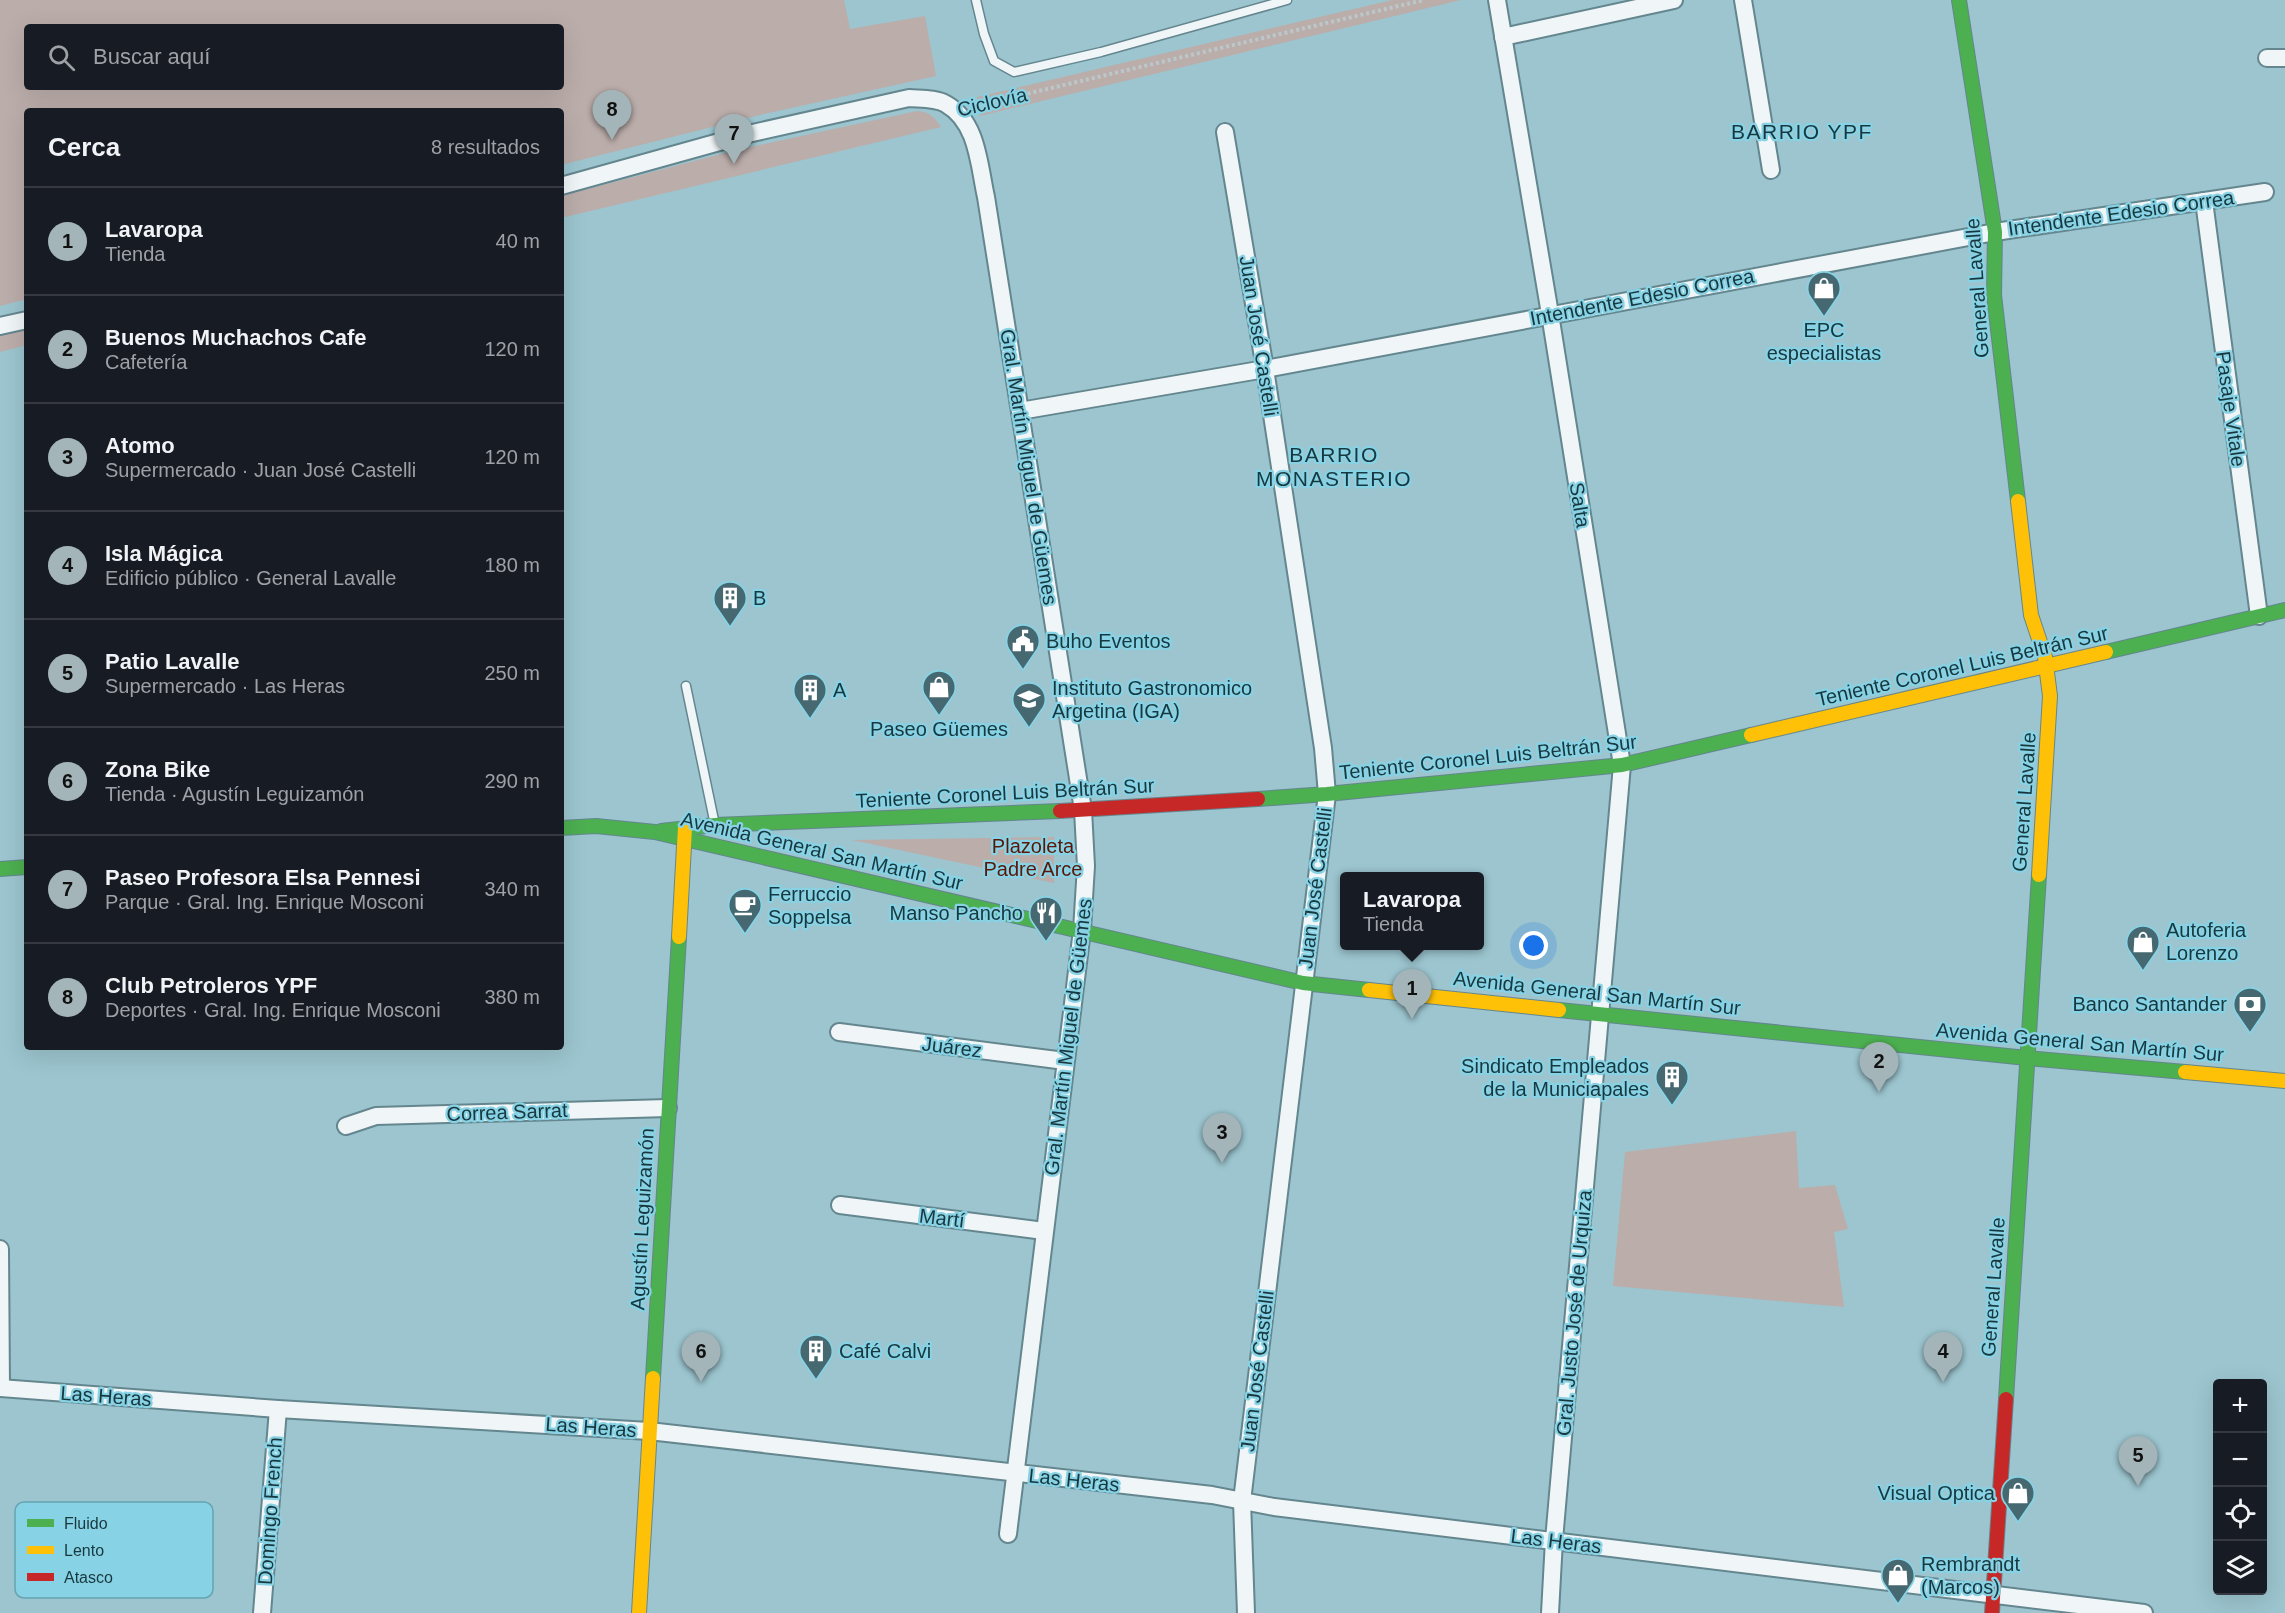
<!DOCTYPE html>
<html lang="es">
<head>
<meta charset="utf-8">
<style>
  body { margin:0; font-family:Helvetica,sans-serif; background:#242831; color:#f1f3f6 }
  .controls { position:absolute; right:18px; bottom:18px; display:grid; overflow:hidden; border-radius:6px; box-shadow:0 6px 24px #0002 }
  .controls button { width:54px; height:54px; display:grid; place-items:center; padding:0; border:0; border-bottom:2px solid #363941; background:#171b24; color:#f1f3f6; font:30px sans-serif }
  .you { position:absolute; left:1534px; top:946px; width:21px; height:21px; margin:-15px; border:4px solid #fff; border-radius:50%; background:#1a73e8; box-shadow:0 0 0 9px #1a73e833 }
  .badge { display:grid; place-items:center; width:39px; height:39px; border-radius:50%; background:#a4b5ba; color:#111; font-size:20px; font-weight:700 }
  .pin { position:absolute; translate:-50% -50px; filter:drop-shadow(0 2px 3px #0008) }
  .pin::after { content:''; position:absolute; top:32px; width:21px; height:18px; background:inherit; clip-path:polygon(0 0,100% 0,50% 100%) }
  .popup { position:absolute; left:1340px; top:872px; width:144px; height:78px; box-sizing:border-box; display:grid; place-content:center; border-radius:6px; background:#171b24; filter:drop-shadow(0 2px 4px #0005); font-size:20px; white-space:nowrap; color:#9ea1a6 }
  .popup b { font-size:22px; color:#f1f3f6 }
  .popup::after { content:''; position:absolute; left:50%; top:100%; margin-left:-12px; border:12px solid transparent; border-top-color:#171b24 }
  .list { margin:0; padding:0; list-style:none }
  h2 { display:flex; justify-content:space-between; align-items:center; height:78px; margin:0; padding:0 24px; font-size:26px }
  h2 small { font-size:20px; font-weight:400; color:#9ea1a6 }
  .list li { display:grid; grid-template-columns:39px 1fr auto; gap:18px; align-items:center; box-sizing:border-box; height:108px; padding:0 24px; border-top:2px solid #363941 }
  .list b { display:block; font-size:22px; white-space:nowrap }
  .list p { margin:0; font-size:20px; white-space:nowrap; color:#9ea1a6 }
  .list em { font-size:20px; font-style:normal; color:#9ea1a6 }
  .icon { flex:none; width:33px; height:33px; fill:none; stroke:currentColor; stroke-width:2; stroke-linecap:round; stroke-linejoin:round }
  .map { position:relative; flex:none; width:2285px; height:1613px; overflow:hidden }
  .search { position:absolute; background:#171b24; box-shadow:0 6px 24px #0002; left:24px; top:24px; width:540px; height:66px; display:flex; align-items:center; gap:15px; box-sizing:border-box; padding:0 21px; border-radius:6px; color:#9ea1a6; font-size:22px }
  .panel { position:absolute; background:#171b24; box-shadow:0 6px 24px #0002; left:24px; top:108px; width:540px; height:942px; border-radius:6px }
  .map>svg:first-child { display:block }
  .green { fill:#bbadaa; fill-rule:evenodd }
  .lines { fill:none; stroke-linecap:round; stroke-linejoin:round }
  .lane-casing { stroke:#64868e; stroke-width:11 }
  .street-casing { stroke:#64868e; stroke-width:20 }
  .fast-casing { stroke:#64868e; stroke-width:16 }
  .slow-casing { stroke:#64868e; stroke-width:16 }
  .jam-casing { stroke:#64868e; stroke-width:16 }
  .path { stroke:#bbc8cb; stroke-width:4; stroke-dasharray:3 3; stroke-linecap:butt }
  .lane { stroke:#f0f6f8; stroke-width:8 }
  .street { stroke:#f0f6f8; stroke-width:16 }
  .fast { stroke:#4caf50; stroke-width:14 }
  .slow { stroke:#ffc107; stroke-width:14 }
  .jam { stroke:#c62828; stroke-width:14 }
  .labels { text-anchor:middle; stroke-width:4.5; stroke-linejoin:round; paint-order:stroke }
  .street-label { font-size:20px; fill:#18383f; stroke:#87d2e4 }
  .poi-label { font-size:20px; fill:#18383f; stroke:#87d2e4; text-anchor:start }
  .park-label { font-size:20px; fill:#5a1708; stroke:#87d2e4 }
  .neighbourhood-label { font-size:21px; letter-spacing:1.5px; fill:#18383f; stroke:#87d2e4 }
  .key { fill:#87d2e4; stroke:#66a4b2; stroke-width:1.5 }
  .key-label { font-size:16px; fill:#18383f }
</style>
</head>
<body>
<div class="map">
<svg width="2285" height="1613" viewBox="0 0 2285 1613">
  <rect width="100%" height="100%" fill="#9cc5cf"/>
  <g class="green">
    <path d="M0,0H844L850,29L925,16L936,76L764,114L561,165V111H27V299L0,306ZM27,27H561V87H27Z"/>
    <polygon points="1392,0 1461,0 980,116 977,97"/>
    <path d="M917,111C929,112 935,117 941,127L561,218V196L736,150Z"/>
    <polygon points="27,329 27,345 0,352 0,336"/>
    <polygon points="1054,837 1054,883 852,840"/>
    <polygon points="1796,1131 1799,1188 1835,1185 1848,1229 1834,1232 1844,1307 1613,1286 1625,1152"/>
  </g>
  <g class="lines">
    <g class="lane-casing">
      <g id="lane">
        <polyline points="976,0 984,34 994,61 1014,72 1101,52 1287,0"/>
        <polyline points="686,686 715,825"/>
      </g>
    </g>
    <g class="street-casing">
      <g id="street">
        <polyline points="1497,0 1550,314 1622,765 1554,1540 1550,1613"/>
        <polyline points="1743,0 1771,170"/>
        <polyline points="1503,37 1674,0"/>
        <polyline points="2267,58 2285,58"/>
        <polyline points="1225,132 1265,369 1323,748 1327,794 1242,1501 1246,1613"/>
        <path d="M561,186L748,134L909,98C921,99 936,98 946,104C978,122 979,166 986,197L1083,810L1086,866L1082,930L1008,1534"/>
        <polyline points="2204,201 2259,616"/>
        <polyline points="0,326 27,320"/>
        <polyline points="1020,411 1265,369 1995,232 2265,192"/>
        <polyline points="839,1032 1065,1061"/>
        <polyline points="346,1126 376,1116 668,1108"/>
        <polyline points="840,1205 1044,1231"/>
        <polyline points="0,1249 1,1388"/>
        <polyline points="0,1388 278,1409 649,1431 1212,1495 1274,1507 2144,1613"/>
        <polyline points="262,1613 278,1409"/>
      </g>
    </g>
    <g class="fast-casing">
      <g id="fast">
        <polyline points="1959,0 1995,232 1994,295 2018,501"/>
        <polyline points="2106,652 2285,610"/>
        <polyline points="1258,799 1327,794 1622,765 1751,735"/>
        <polyline points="561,828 596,826 655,832 1303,983 1369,990"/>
        <polyline points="661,831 715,825 1060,811"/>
        <polyline points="0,869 27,867"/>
        <polyline points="1559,1010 2027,1058 2185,1072"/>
        <polyline points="653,1378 679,937"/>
        <polyline points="2006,1399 2039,875"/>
      </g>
    </g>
    <g class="slow-casing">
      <g id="slow">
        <polyline points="2018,501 2031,615 2045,657 2050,696 2039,875"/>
        <polyline points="1751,735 2106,652"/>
        <polyline points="679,937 685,828"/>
        <polyline points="1369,990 1559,1010"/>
        <polyline points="2185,1072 2285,1081"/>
        <polyline points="639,1613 653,1378"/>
      </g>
    </g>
    <g class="jam-casing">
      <g id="jam">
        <polyline points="1060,811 1258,799"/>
        <polyline points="1992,1613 2006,1399"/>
      </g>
    </g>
    <polyline class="path" points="975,106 1424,0"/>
    <use href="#lane" class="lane"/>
    <use href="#street" class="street"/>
    <use href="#fast" class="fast"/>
    <use href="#slow" class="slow"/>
    <use href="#jam" class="jam"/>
  </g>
  <defs>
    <g id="shop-pin" transform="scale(1.725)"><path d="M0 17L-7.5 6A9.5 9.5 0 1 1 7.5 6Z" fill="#466971" stroke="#87d2e4"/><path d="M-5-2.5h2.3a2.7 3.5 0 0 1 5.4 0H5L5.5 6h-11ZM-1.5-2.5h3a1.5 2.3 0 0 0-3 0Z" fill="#fff"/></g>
    <g id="building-pin" transform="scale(1.725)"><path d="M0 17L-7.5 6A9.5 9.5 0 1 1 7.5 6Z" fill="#466971" stroke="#87d2e4"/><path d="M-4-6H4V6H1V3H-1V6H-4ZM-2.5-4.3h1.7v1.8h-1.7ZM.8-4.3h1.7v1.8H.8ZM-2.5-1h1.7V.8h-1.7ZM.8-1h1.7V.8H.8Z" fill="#fff"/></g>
    <g id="civic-pin" transform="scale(1.725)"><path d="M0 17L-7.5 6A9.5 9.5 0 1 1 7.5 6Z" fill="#466971" stroke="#87d2e4"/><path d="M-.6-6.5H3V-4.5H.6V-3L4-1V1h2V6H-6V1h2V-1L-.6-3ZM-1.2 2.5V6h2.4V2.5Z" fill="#fff"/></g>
    <g id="university-pin" transform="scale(1.725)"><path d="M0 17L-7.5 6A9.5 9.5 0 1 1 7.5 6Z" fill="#466971" stroke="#87d2e4"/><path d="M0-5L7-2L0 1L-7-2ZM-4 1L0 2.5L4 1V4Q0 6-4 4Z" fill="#fff"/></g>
    <g id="cafe-pin" transform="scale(1.725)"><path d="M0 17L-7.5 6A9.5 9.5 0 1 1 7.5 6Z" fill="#466971" stroke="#87d2e4"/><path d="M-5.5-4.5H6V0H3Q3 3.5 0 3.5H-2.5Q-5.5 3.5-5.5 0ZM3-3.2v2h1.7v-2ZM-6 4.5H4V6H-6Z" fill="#fff"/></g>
    <g id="restaurant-pin" transform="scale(1.725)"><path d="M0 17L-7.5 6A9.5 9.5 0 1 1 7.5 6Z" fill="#466971" stroke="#87d2e4"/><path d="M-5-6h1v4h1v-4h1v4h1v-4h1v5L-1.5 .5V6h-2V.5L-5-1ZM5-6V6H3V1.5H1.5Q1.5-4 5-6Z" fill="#fff"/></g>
    <g id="bank-pin" transform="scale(1.725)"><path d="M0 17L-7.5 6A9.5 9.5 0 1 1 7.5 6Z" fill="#466971" stroke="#87d2e4"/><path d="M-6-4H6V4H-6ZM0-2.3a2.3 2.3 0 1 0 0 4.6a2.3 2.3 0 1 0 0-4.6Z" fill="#fff"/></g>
  </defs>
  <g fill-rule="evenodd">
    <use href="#shop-pin" x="1824" y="288"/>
    <use href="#building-pin" x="730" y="598"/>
    <use href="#civic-pin" x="1023" y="641"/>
    <use href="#shop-pin" x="939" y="687"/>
    <use href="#building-pin" x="810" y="690"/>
    <use href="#university-pin" x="1029" y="699"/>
    <use href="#cafe-pin" x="745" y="905"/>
    <use href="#restaurant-pin" x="1046" y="913"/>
    <use href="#shop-pin" x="2143" y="942"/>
    <use href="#bank-pin" x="2250" y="1004"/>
    <use href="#building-pin" x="1672" y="1077"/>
    <use href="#building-pin" x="816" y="1351"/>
    <use href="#shop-pin" x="2018" y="1493"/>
    <use href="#shop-pin" x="1898" y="1575"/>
  </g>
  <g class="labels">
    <g class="street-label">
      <text transform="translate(992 102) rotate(-13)" y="7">Ciclovía</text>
      <text transform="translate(2121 213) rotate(-8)" y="7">Intendente Edesio Correa</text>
      <text transform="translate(1977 288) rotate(-94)" y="7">General Lavalle</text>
      <text transform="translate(1642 297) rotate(-11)" y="7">Intendente Edesio Correa</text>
      <text transform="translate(1259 336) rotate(81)" y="7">Juan José Castelli</text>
      <text transform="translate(2231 409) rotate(82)" y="7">Pasaje Vitale</text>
      <text transform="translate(1029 467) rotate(81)" y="7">Gral. Martín Miguel de Güemes</text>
      <text transform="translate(1580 505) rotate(81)" y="7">Salta</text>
      <text transform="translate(1962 666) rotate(-13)" y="7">Teniente Coronel Luis Beltrán Sur</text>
      <text transform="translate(1488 757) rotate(-6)" y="7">Teniente Coronel Luis Beltrán Sur</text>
      <text transform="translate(1005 793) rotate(-3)" y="7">Teniente Coronel Luis Beltrán Sur</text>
      <text transform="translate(2024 802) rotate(-86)" y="7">General Lavalle</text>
      <text transform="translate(822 851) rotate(13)" y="7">Avenida General San Martín Sur</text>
      <text transform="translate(1315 888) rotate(-83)" y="7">Juan José Castelli</text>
      <text transform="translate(1597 993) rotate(6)" y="7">Avenida General San Martín Sur</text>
      <text transform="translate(1068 1037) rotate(-83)" y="7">Gral. Martín Miguel de Güemes</text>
      <text transform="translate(2080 1042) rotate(5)" y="7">Avenida General San Martín Sur</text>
      <text transform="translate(952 1047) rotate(7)" y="7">Juárez</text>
      <text transform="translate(507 1112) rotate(-2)" y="7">Correa Sarrat</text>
      <text transform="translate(942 1218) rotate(7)" y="7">Martí</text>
      <text transform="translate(642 1219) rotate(-87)" y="7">Agustín Leguizamón</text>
      <text transform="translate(1993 1287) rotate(-86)" y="7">General Lavalle</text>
      <text transform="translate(1574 1313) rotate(-85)" y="7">Gral. Justo José de Urquiza</text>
      <text transform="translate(1257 1371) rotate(-83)" y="7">Juan José Castelli</text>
      <text transform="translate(106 1396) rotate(4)" y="7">Las Heras</text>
      <text transform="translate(591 1427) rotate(4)" y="7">Las Heras</text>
      <text transform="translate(1074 1480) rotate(6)" y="7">Las Heras</text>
      <text transform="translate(270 1511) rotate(-86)" y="7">Domingo French</text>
      <text transform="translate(1556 1541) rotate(7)" y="7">Las Heras</text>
    </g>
    <g class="poi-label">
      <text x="1824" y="337" text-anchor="middle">EPC<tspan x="1824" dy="23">especialistas</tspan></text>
      <text x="753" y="605">B</text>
      <text x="1046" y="648">Buho Eventos</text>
      <text x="1052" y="695">Instituto Gastronomico<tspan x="1052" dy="23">Argetina (IGA)</tspan></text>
      <text x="833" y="697">A</text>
      <text x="939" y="736" text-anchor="middle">Paseo Güemes</text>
      <text x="768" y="901">Ferruccio<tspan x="768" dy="23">Soppelsa</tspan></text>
      <text x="1023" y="920" text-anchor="end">Manso Pancho</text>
      <text x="2166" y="937">Autoferia<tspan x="2166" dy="23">Lorenzo</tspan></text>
      <text x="2227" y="1011" text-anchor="end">Banco Santander</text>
      <text x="1649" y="1073" text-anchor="end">Sindicato Empleados<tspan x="1649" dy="23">de la Municiapales</tspan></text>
      <text x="839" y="1358">Café Calvi</text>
      <text x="1995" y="1500" text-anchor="end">Visual Optica</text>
      <text x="1921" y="1571">Rembrandt<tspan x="1921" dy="23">(Marcos)</tspan></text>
    </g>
    <g class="park-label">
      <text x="1033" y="853">Plazoleta<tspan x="1033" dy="23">Padre Arce</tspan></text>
    </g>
    <g class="neighbourhood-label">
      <text x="1802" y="139">BARRIO YPF</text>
      <text x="1334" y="462">BARRIO<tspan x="1334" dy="24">MONASTERIO</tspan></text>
    </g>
  </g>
  <rect x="15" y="1502" width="198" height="96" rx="9" class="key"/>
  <rect x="27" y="1519" width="27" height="8" fill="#4caf50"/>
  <rect x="27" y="1546" width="27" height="8" fill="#ffc107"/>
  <rect x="27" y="1573" width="27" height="8" fill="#c62828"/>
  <g class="key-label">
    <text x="64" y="1529">Fluido</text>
    <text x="64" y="1556">Lento</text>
    <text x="64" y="1583">Atasco</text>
  </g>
</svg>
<div class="controls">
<button>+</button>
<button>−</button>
<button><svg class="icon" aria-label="locate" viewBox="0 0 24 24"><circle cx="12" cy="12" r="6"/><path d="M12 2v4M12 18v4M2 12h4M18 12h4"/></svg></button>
<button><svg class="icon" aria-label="layers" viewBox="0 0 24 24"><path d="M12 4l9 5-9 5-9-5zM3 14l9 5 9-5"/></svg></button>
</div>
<div class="you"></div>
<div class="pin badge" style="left:1412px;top:1019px">1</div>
<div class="popup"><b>Lavaropa</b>Tienda</div>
<div class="pin badge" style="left:1879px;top:1092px">2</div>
<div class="pin badge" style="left:1222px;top:1163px">3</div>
<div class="pin badge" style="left:1943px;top:1382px">4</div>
<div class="pin badge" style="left:2138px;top:1486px">5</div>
<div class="pin badge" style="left:701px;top:1382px">6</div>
<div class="pin badge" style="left:734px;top:164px">7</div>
<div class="pin badge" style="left:612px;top:140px">8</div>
<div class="search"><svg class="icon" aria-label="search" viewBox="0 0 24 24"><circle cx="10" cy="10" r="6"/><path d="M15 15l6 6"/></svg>Buscar aquí</div>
<section class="panel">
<h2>Cerca<small>8 resultados</small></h2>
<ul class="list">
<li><span class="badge">1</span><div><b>Lavaropa</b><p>Tienda</p></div><em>40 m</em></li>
<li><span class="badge">2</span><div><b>Buenos Muchachos Cafe</b><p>Cafetería</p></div><em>120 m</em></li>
<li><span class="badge">3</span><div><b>Atomo</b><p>Supermercado · Juan José Castelli</p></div><em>120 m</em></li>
<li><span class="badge">4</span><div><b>Isla Mágica</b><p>Edificio público · General Lavalle</p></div><em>180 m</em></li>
<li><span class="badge">5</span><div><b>Patio Lavalle</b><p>Supermercado · Las Heras</p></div><em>250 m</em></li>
<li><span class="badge">6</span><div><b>Zona Bike</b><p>Tienda · Agustín Leguizamón</p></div><em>290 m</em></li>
<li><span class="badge">7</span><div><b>Paseo Profesora Elsa Pennesi</b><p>Parque · Gral. Ing. Enrique Mosconi</p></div><em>340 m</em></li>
<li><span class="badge">8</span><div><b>Club Petroleros YPF</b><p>Deportes · Gral. Ing. Enrique Mosconi</p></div><em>380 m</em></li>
</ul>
</section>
</div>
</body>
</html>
